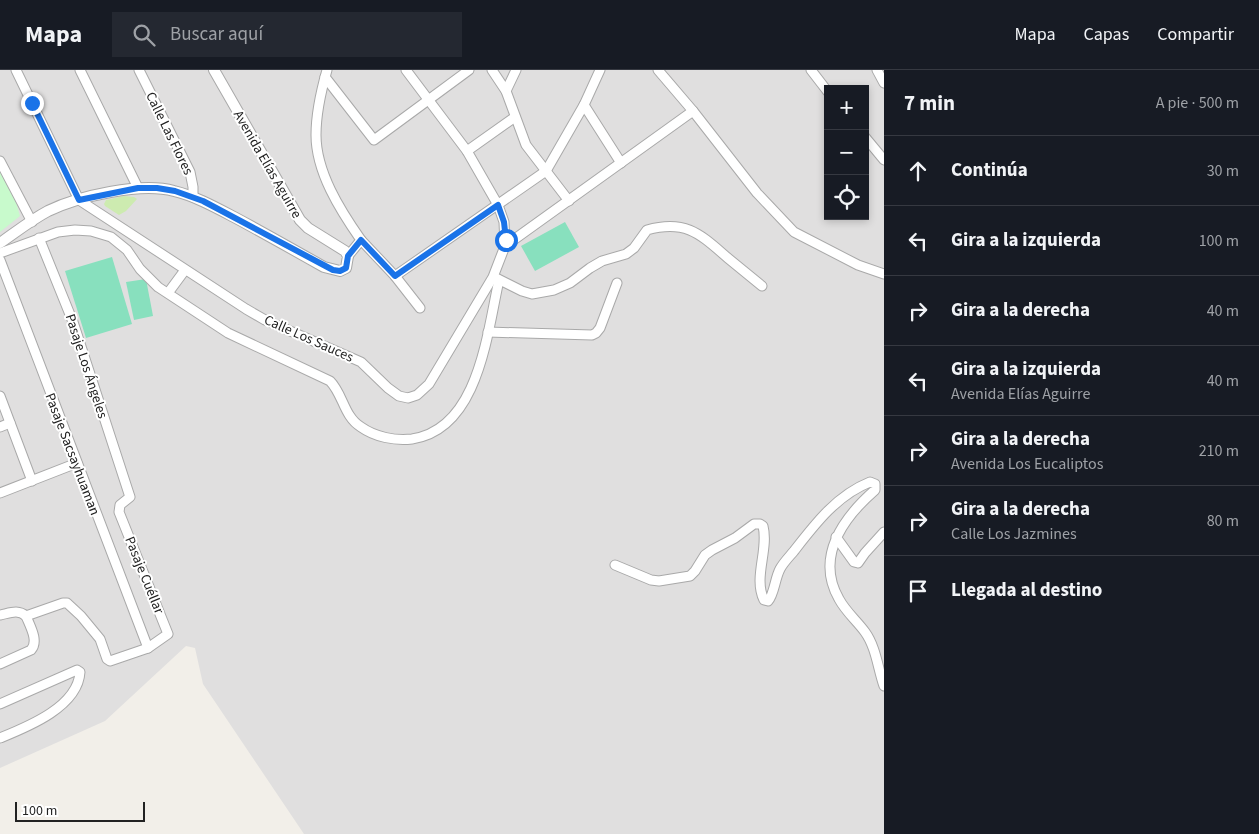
<!DOCTYPE html>
<html lang="es">
<head>
<meta charset="utf-8">
<style>
  body { margin:0; font-family:"Source Sans 3",sans-serif; background:#242831; color:#f1f3f6 }
  .controls { position:absolute; right:15px; top:15px; display:grid; overflow:hidden; border-radius:0px; box-shadow:0 2px 8px #0003 }
  .controls button { width:45px; height:45px; display:grid; place-items:center; padding:0; border:0; border-bottom:1px solid #363941; background:#171b24; color:#f1f3f6; font:25px sans-serif }
  .scale { position:absolute; left:15px; bottom:12px; width:130px; box-sizing:border-box; padding-left:5px; border:2px solid #222; border-top:0; font-size:14px; line-height:18px; white-space:nowrap; color:#222; -webkit-text-stroke:4px #fff; paint-order:stroke }
  .stop { position:absolute; width:15px; height:15px; margin:-11px; border:4px solid #1a73e8; border-radius:50%; background:#fff }
  .stop.end { background:#1a73e8; border-color:#fff; box-shadow:0 1px 5px #0008 }
  .list { margin:0; padding:0; list-style:none }
  h2 { display:flex; justify-content:space-between; align-items:center; height:65px; margin:0; padding:0 20px; font-size:21px }
  h2 small { font-size:16px; font-weight:400; color:#9ea1a6 }
  .list li { display:grid; grid-template-columns:32px 1fr auto; gap:15px; align-items:center; box-sizing:border-box; height:70px; padding:0 20px; border-top:1px solid #363941 }
  .list b { display:block; font-size:19px; white-space:nowrap }
  .list p { margin:0; font-size:16px; white-space:nowrap; color:#9ea1a6 }
  .list em { font-size:16px; font-style:normal; color:#9ea1a6 }
  .icon { flex:none; width:28px; height:28px; fill:none; stroke:currentColor; stroke-width:2; stroke-linecap:round; stroke-linejoin:round }
  .map { position:relative; flex:none; width:884px; height:764px; overflow:hidden }
  header { display:flex; align-items:center; gap:30px; box-sizing:border-box; height:70px; padding:0 25px; background:#171b24; border-bottom:1px solid #363941 }
  header strong { font-size:24px }
  nav { display:flex; gap:28px; margin-inline-start:auto; font-size:18px }
  .search { width:350px; height:45px; background:#242831; display:flex; align-items:center; gap:12px; box-sizing:border-box; padding:0 18px; border-radius:0px; color:#9ea1a6; font-size:19px }
  main { display:flex }
  aside { flex:1; background:#171b24 }
  .map>svg:first-child { display:block }
  .residential { fill:#e0dfdf; fill-rule:evenodd }
  .grass { fill:#cdebb0 }
  .park { fill:#c8facc }
  .pitch { fill:#88e0be }
  .lines { fill:none; stroke-linecap:round; stroke-linejoin:round }
  .minor-casing { stroke:#a9a9a9; stroke-width:11 }
  .tertiary-casing { stroke:#a9a9a9; stroke-width:12 }
  .minor { stroke:#fff; stroke-width:9 }
  .tertiary { stroke:#fff; stroke-width:10 }
  .route { stroke:#1a73e8; stroke-width:6 }
  .labels { text-anchor:middle; stroke-width:4; stroke-linejoin:round; paint-order:stroke }
  .street-label { font-size:14px; fill:#222; stroke:#fff }
</style>
</head>
<body>
<header>
<strong>Mapa</strong>
<div class="search"><svg class="icon" aria-label="search" viewBox="0 0 24 24"><circle cx="10" cy="10" r="6"/><path d="M15 15l6 6"/></svg>Buscar aquí</div>
<nav><a>Mapa</a><a>Capas</a><a>Compartir</a></nav>
</header>
<main>
<div class="map">
<svg width="884" height="764" viewBox="0 0 884 764">
  <rect width="100%" height="100%" fill="#f2efe9"/>
  <path class="residential" d="M0,0H884V764H304L203,614L195,578L186,576L105,651L0,698ZM828,19H865V146H828Z"/>
  <polygon class="grass" points="124,126 134,127 137,129 126,141 119,145 105,136 104,134 106,130"/>
  <polygon class="park" points="0,99 13,122 20,146 0,162"/>
  <g class="pitch">
    <polygon points="565,152 579,177 535,201 521,176"/>
    <polygon points="112,187 132,254 86,268 65,201"/>
    <polygon points="146,209 153,246 134,250 126,212"/>
  </g>
  <g class="lines">
    <g class="minor-casing">
      <g id="minor">
        <polyline points="16,0 79,130 246,239 265,250 361,292 388,318 399,326 408,328 417,325 429,314 493,207 505,176 504,152 498,135 467,81 406,0"/>
        <polyline points="80,0 138,118"/>
        <polyline points="139,0 190,102 193,117 193,127"/>
        <path d="M327,0C321,21 316,43 316,65C316,102 340,140 361,170L348,186"/>
        <polyline points="492,0 506,21 526,75 569,131"/>
        <polyline points="658,0 693,41 757,123 794,162 858,195 884,204"/>
        <polyline points="811,0 828,22"/>
        <polyline points="877,0 884,13"/>
        <polyline points="325,7 374,70 469,0"/>
        <polyline points="506,21 516,0"/>
        <polyline points="584,35 621,93"/>
        <polyline points="865,67 884,90"/>
        <polyline points="467,81 515,47"/>
        <polyline points="0,91 32,152"/>
        <polyline points="361,170 395,206 420,238"/>
        <polyline points="505,176 693,41"/>
        <path d="M0,183L58,162L75,160L91,161L111,167L127,180L140,199L158,217L228,263L330,311C343,324 344,347 361,357C375,367 395,371 412,369C479,359 487,263 499,210"/>
        <polyline points="0,190 148,578"/>
        <polyline points="395,206 546,101 584,35 600,0"/>
        <path d="M494,207L522,221L532,224L554,220L570,213L590,198L602,191L626,184L634,178L647,160C687,149 701,165 729,189C740,198 751,207 762,216"/>
        <polyline points="168,223 185,200"/>
        <polyline points="488,262 592,265 596,263 600,258 617,213"/>
        <polyline points="0,326 32,411"/>
        <polyline points="0,357 10,353"/>
        <polyline points="0,423 77,393"/>
        <polyline points="836,467 854,492 858,493 865,483 884,462"/>
        <path d="M615,495L651,510L659,511L690,506L695,501L705,485L712,480L735,468L754,454H760L763,456C769,480 753,507 764,530L768,531C774,525 775,508 780,499C783,493 789,487 794,481C815,454 837,425 870,412L875,414V420C843,448 815,487 839,529C846,542 857,551 865,562C876,577 878,599 884,616"/>
        <path d="M0,545C10,543 18,539 26,546L63,533H67L81,546L100,569L107,589L110,591L148,578L168,564L119,442L120,435L130,427L73,252L39,168"/>
        <path d="M0,594L31,580C39,571 30,556 26,546"/>
        <path d="M0,634L77,600L80,602C78,637 27,657 0,668"/>
      </g>
    </g>
    <g class="tertiary-casing">
      <path id="tertiary" d="M0,173C16,162 31,150 48,141C79,126 141,112 174,121C195,126 215,137 234,147C264,163 294,180 324,197L340,201L346,198L348,186L345,181L308,158L300,150L214,0"/>
    </g>
    <use href="#minor" class="minor"/>
    <use href="#tertiary" class="tertiary"/>
  </g>
  <g class="lines">
    <polyline class="route" points="32,33 79,130 138,118 157,118 175,121 203,131 333,200 340,201 346,198 348,186 361,170 395,206 498,135 504,152 506,170"/>
  </g>
  <g class="labels">
    <g class="street-label">
      <text transform="translate(170 63) rotate(64)" y="5">Calle Las Flores</text>
      <text transform="translate(268 94) rotate(60)" y="5">Avenida Elías Aguirre</text>
      <text transform="translate(309 268) rotate(24)" y="5">Calle Los Sauces</text>
      <text transform="translate(87 296) rotate(72)" y="5">Pasaje Los Ángeles</text>
      <text transform="translate(73 384) rotate(69)" y="5">Pasaje Sacsayhuaman</text>
      <text transform="translate(145 505) rotate(68)" y="5">Pasaje Cuéllar</text>
    </g>
  </g>
</svg>
<div class="controls">
<button>+</button>
<button>−</button>
<button><svg class="icon" aria-label="locate" viewBox="0 0 24 24"><circle cx="12" cy="12" r="6"/><path d="M12 2v4M12 18v4M2 12h4M18 12h4"/></svg></button>
</div>
<div class="scale">100 m</div>
<div class="stop" style="left:506px;top:170px"></div>
<div class="stop end" style="left:32px;top:33px"></div>
</div>
<aside>
<h2>7 min<small>A pie · 500 m</small></h2>
<ul class="list">
<li><svg class="icon" aria-label="ahead" viewBox="0 0 24 24"><path d="M12 20V5M6 11l6-6 6 6"/></svg><div><b>Continúa</b></div><em>30 m</em></li>
<li><svg class="icon" aria-label="left" viewBox="0 0 24 24"><path d="M17 20v-9H6M10 6l-5 5 5 5"/></svg><div><b>Gira a la izquierda</b></div><em>100 m</em></li>
<li><svg class="icon" aria-label="right" viewBox="0 0 24 24"><path d="M7 20v-9h11M14 6l5 5-5 5"/></svg><div><b>Gira a la derecha</b></div><em>40 m</em></li>
<li><svg class="icon" aria-label="left" viewBox="0 0 24 24"><path d="M17 20v-9H6M10 6l-5 5 5 5"/></svg><div><b>Gira a la izquierda</b><p>Avenida Elías Aguirre</p></div><em>40 m</em></li>
<li><svg class="icon" aria-label="right" viewBox="0 0 24 24"><path d="M7 20v-9h11M14 6l5 5-5 5"/></svg><div><b>Gira a la derecha</b><p>Avenida Los Eucaliptos</p></div><em>210 m</em></li>
<li><svg class="icon" aria-label="right" viewBox="0 0 24 24"><path d="M7 20v-9h11M14 6l5 5-5 5"/></svg><div><b>Gira a la derecha</b><p>Calle Los Jazmines</p></div><em>80 m</em></li>
<li><svg class="icon" aria-label="arrive" viewBox="0 0 24 24"><path d="M6 21V4h12l-3 4 3 4H6"/></svg><div><b>Llegada al destino</b></div></li>
</ul>
</aside>
</main>
</body>
</html>
